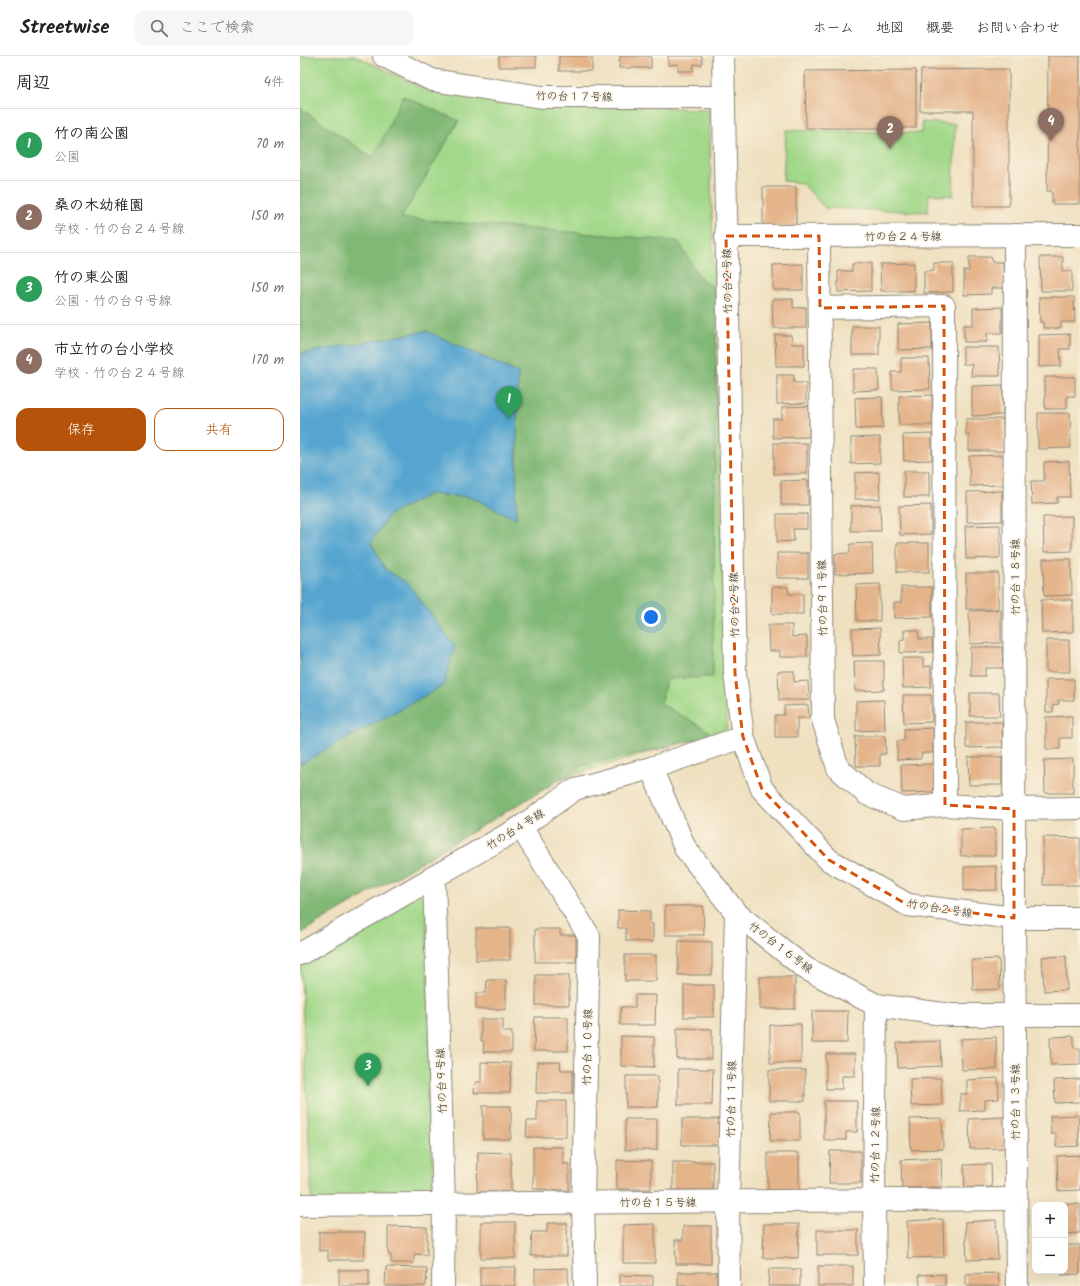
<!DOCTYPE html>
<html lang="ja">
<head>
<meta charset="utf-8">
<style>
  body { margin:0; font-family:Kalam,"Klee One",sans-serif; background:#f6f6f6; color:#222 }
  .controls { position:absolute; right:12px; bottom:12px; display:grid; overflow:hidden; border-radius:8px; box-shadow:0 4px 16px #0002 }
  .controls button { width:36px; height:36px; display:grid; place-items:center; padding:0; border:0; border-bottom:1px solid #e0e0e0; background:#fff; color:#222; font:20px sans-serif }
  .you { position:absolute; left:351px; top:561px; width:14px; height:14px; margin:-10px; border:3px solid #fff; border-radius:50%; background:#1a73e8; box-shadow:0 0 0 6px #1a73e833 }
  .badge { display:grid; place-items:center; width:26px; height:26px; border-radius:50%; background:#b45309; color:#fff; font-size:13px; font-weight:700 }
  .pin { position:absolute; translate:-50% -33px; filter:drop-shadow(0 1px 2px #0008) }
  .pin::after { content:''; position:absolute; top:21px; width:14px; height:12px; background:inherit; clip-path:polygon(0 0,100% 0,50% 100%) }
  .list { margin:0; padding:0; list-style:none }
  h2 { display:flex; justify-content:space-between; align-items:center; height:52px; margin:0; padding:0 16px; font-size:17px }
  h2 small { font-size:13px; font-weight:400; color:#767676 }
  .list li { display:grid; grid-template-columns:26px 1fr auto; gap:12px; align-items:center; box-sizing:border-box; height:72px; padding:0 16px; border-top:1px solid #e0e0e0 }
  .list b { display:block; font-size:15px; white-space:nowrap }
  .list p { margin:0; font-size:13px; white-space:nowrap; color:#767676 }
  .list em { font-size:13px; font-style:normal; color:#767676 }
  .actions { display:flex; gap:8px; padding:12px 16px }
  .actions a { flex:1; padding:9px 0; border:1px solid #b45309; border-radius:12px; text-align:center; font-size:14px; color:#b45309 }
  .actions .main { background:#b45309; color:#fff }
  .icon { flex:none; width:22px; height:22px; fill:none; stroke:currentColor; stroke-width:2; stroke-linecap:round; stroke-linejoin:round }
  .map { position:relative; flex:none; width:780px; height:1230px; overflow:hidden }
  header { display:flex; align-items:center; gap:24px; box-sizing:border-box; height:56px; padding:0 20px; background:#fff; border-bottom:1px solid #e0e0e0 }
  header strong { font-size:19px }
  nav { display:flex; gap:22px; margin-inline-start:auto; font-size:14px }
  .search { width:280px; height:36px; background:#f6f6f6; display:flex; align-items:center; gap:10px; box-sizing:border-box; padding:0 14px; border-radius:12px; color:#767676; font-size:15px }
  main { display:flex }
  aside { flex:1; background:#fff }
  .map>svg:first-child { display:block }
  .green { fill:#a1d889; stroke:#66825a }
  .forest { fill:#80b875; stroke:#567250 }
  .water { fill:#55a5d0; stroke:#40687e }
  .building { fill:#e4b48b }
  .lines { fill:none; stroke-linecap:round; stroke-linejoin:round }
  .street-casing { stroke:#8d8676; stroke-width:24 }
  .secondary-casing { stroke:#8d8676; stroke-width:24 }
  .street { stroke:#fff; stroke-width:22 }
  .secondary { stroke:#fff; stroke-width:22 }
  .marked { fill:none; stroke:#d5540f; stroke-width:3; stroke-dasharray:8 5; stroke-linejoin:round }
  .labels { text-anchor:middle; stroke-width:3; stroke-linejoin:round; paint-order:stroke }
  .street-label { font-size:11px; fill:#2b2b2b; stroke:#fcf5e5 }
</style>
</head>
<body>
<header>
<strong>Streetwise</strong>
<div class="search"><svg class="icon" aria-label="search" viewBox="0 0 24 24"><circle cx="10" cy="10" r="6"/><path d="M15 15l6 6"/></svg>ここで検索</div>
<nav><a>ホーム</a><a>地図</a><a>概要</a><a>お問い合わせ</a></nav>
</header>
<main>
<aside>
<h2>周辺<small>4件</small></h2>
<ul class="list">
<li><span class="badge" style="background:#2e9e5b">1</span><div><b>竹の南公園</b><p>公園</p></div><em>70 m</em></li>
<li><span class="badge" style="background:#8d6e63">2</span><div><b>桑の木幼稚園</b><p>学校 · 竹の台２４号線</p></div><em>150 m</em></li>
<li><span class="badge" style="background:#2e9e5b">3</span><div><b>竹の東公園</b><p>公園 · 竹の台９号線</p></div><em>150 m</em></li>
<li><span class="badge" style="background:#8d6e63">4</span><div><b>市立竹の台小学校</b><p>学校 · 竹の台２４号線</p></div><em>170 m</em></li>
</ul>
<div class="actions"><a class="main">保存</a><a>共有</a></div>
</aside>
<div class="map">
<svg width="780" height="1230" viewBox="0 0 780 1230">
  <rect width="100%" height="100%" fill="#fcf5e5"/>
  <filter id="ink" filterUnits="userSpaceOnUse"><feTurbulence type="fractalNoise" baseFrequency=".025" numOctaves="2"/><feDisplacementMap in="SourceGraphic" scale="8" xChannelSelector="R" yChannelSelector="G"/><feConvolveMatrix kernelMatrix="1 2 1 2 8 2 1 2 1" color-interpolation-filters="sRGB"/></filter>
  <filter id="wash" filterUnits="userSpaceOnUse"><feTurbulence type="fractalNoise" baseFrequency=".012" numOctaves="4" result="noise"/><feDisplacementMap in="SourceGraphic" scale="16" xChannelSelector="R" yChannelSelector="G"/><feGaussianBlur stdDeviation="0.9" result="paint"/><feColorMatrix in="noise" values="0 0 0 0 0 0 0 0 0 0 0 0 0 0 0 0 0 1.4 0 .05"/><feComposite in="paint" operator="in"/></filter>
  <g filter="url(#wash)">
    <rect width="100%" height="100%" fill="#efe0c0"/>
    <g class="green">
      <polygon points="0,0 56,0 120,31 212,48 409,53 427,673 260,723 0,878"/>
      <polygon points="622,66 655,68 653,140 629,138 628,156 525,152 502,127 483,125 486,74 621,77"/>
      <polygon points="126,825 133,1136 12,1149 0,898"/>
    </g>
    <polygon class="forest" points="103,40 159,65 101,162 378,185 401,223 417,234 413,621 366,623 361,648 409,675 404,682 283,710 0,878 0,708 144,629 108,528 85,513 71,486 89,459 129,438 171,441 216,463 218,317 126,275 0,298 0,52 73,102"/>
    <polygon class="water" points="126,275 218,317 216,463 171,441 129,438 89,459 71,486 85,513 108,528 155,590 144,629 0,708 0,298"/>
    <g id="blocks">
      <g class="building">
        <rect x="199" y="0" width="37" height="11"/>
        <rect x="259" y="0" width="33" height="15"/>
        <polygon points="320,0 351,0 351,12 319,12"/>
        <polygon points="368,0 402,0 402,9 394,8 393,15 378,15 378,8 368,9"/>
        <polygon points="748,0 780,0 780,148 752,148 752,135 747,135"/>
        <polygon points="709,13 709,150 673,150 673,55 620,55 621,14"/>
        <polygon points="616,14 616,72 506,72 505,15"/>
        <rect x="463" y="131" width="33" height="40"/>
        <polygon points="669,201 691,201 692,206 703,206 704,232 691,232 691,238 664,239 664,215 669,215"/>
        <polygon points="740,201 763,201 763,215 772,215 772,235 741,235"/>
        <polygon points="571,207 571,235 538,236 538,215 552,215 552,208"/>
        <polygon points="614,207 614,235 581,235 580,208"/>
        <polygon points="634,207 653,207 653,236 624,237 624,215 634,214"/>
        <polygon points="503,208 503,234 473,234 473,209"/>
        <polygon points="739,241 774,241 775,266 761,266 761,272 743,272 743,266 740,266"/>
        <polygon points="472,243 493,243 493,252 506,251 506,272 473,272"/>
        <polygon points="702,251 702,277 687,277 687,286 664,286 664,269 673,269 673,252"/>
        <polygon points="632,267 632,293 598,294 598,268"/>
        <rect x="552" y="270" width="27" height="29"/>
        <polygon points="770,278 770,293 760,293 761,310 739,311 739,279"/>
        <polygon points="475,279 491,279 492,288 504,288 504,310 476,310"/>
        <polygon points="663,291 699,291 700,320 671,320 672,308 663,308"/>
        <polygon points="601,302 629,302 630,333 592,334 592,316 601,316"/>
        <polygon points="553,313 578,313 579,334 553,335"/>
        <polygon points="477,319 494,319 494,327 506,327 506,347 477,348"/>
        <polygon points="745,321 775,321 775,340 767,340 767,353 745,353"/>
        <polygon points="703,329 703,359 672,360 672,330"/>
        <polygon points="632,339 633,369 599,369 599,340"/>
        <polygon points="582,341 583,372 556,373 555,342"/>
        <polygon points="509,350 509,381 473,382 473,363 482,363 482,351"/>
        <polygon points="738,357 770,357 771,392 738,393"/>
        <polygon points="666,363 703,363 704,395 669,395 669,379 666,379"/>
        <polygon points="632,378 632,404 604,405 603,379"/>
        <polygon points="580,381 580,407 551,408 551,382"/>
        <rect x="474" y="387" width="33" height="31"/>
        <polygon points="704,399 704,429 670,430 669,400"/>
        <polygon points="769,405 770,441 757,441 757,447 732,448 731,425 744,425 744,406"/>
        <rect x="604" y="415" width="25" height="26"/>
        <polygon points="579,416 580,443 555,443 555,417"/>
        <polygon points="508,424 508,449 481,449 481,425"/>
        <polygon points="702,435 702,465 667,466 667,436"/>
        <polygon points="580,449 581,475 551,475 551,450"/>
        <polygon points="631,449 631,478 600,479 599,450"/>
        <polygon points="477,458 507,458 507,473 493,473 494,485 477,486"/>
        <polygon points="772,460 772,495 744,496 743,461"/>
        <polygon points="700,469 700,502 666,503 665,470"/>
        <polygon points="572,487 573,517 535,518 535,498 550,497 550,488"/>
        <rect x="597" y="487" width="32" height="29"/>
        <rect x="477" y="497" width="31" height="25"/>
        <polygon points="743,503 771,503 772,539 744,540"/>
        <rect x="666" y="517" width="32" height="36"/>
        <polygon points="580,528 580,565 557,565 556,529"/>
        <polygon points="472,531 488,531 489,538 503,538 503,558 472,558"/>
        <polygon points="601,531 632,531 632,561 594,562 594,546 601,546"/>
        <polygon points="741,544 773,544 773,576 742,577"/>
        <polygon points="701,554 701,587 670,588 669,555"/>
        <polygon points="468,569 492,569 492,581 507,580 507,601 480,601 480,595 469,595"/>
        <polygon points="580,572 581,599 553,600 552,573"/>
        <polygon points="604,574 618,574 619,583 632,583 633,596 600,597 600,584 604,583"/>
        <polygon points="746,584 769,584 770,616 746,616"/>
        <polygon points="671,591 702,591 703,612 685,612 685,620 671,620"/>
        <polygon points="602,602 623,602 623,611 631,610 631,631 603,632"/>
        <polygon points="554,605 584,605 584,634 555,635"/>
        <polygon points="478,615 494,615 494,626 508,625 509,644 479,644"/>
        <polygon points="746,623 774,623 774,644 758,644 759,648 753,649 753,656 746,656"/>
        <polygon points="670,637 699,637 700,660 670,660"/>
        <polygon points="603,639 631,639 632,666 604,667"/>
        <polygon points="584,644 585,674 556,675 556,645"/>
        <polygon points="508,649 509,662 497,662 497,681 475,681 475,659 484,659 484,650"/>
        <polygon points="772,660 772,682 760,682 760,693 746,693 746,661"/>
        <polygon points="666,666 702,666 703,691 666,692"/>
        <polygon points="633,672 633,697 621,697 621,703 597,704 597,685 604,685 604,673"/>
        <polygon points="555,680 585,680 586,698 580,698 580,710 556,710"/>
        <polygon points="668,701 702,701 702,729 669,729"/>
        <polygon points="773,703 773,737 745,737 744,704"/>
        <polygon points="634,708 635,736 602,737 601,709"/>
        <polygon points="695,772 695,800 661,800 661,773"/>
        <polygon points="743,781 780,782 780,829 743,829"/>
        <polygon points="696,810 697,834 664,835 664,811"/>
        <polygon points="365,850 403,850 404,879 365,879"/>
        <polygon points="318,854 350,855 350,868 353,868 353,886 326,885 326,872 318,872"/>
        <rect x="176" y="872" width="34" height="32"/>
        <polygon points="235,873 260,873 260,879 276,879 276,906 235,906"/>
        <polygon points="379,885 412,886 412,919 378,919"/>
        <rect x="325" y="899" width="31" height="26"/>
        <polygon points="766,900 767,934 744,935 742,901"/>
        <polygon points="699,903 700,933 673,934 672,904"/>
        <rect x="236" y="919" width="33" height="30"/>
        <rect x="460" y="921" width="35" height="32"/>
        <polygon points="187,924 206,924 206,953 176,953 176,937 186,937"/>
        <rect x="384" y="929" width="30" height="32"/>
        <polygon points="335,939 356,939 355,969 320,969 321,951 335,951"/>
        <polygon points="512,955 548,955 547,987 512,987"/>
        <polygon points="235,961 268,961 268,995 234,995"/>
        <polygon points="181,963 203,963 203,976 212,976 212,996 183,996 184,985 181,985"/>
        <polygon points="501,968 501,1007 470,1007 470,969"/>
        <polygon points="377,972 412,973 412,1003 377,1003"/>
        <polygon points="321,980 354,981 354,1011 321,1010"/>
        <polygon points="774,980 774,992 780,992 780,1008 751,1009 750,981"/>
        <polygon points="696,981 697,1013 662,1014 661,983"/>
        <polygon points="640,985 641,1010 598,1012 597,987"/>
        <polygon points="526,998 555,998 555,1020 542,1020 542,1033 526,1033"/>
        <polygon points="181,1006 211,1007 210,1037 174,1037 175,1026 181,1026"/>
        <polygon points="237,1006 260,1006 261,1014 273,1014 273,1037 236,1037"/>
        <polygon points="378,1013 413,1013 412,1049 378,1049"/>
        <rect x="469" y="1014" width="36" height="31"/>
        <rect x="326" y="1020" width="32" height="31"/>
        <polygon points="641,1022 642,1049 611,1050 610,1023"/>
        <polygon points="698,1022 699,1043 685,1044 685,1054 660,1055 660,1038 667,1038 667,1024"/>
        <polygon points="780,1023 780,1046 755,1047 754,1024"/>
        <polygon points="237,1045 266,1045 266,1081 226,1081 227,1065 237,1065"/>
        <polygon points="524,1045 557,1045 557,1076 546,1076 546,1084 524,1084"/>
        <rect x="183" y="1050" width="28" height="33"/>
        <polygon points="471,1056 500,1056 500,1085 470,1085"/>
        <polygon points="778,1059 779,1090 756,1091 756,1078 751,1078 750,1060"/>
        <polygon points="704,1061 705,1092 670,1093 669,1063"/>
        <polygon points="642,1062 643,1093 611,1094 610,1063"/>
        <rect x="325" y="1063" width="32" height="31"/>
        <polygon points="382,1063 421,1063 420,1089 382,1089"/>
        <polygon points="233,1091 263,1091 263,1108 269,1108 269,1134 233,1133"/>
        <polygon points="530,1095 561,1095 561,1127 529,1127"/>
        <polygon points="178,1096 211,1097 211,1136 177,1136"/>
        <rect x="468" y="1097" width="31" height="37"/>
        <polygon points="780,1099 780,1134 758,1135 757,1100"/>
        <polygon points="641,1102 642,1131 602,1132 601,1104"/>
        <polygon points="317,1104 351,1105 351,1133 317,1133"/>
        <rect x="373" y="1106" width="40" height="28"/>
        <polygon points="691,1108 692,1131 665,1132 664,1109"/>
        <polygon points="765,1148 780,1148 780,1177 765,1178"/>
        <polygon points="643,1163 644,1201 608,1202 607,1165"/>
        <polygon points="696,1164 698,1203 667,1204 665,1166"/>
        <rect x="181" y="1166" width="34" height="36"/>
        <polygon points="247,1167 267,1167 267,1200 231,1200 232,1176 247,1176"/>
        <polygon points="355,1168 355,1207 323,1207 323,1169"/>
        <polygon points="464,1168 499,1168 498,1202 463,1202"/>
        <polygon points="88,1170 127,1171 127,1199 114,1198 114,1207 91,1207 91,1199 88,1198"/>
        <polygon points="383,1170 411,1170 411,1208 376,1208 375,1184 383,1184"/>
        <rect x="517" y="1174" width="41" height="25"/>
        <polygon points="19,1176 65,1176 64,1204 28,1204 28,1194 19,1195"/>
        <polygon points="765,1189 780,1189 780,1218 761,1219 761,1215 765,1215"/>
        <rect x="518" y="1210" width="35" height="20"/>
        <polygon points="86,1211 127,1212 126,1230 85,1230"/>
        <polygon points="180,1211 216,1211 215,1230 180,1230"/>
        <polygon points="268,1212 268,1230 235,1230 235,1213"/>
        <polygon points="469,1213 500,1213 500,1230 468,1230"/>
        <rect x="39" y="1214" width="30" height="16"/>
        <rect x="378" y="1216" width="39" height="14"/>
        <polygon points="698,1217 699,1230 666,1230 666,1218"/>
        <polygon points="645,1218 645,1230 620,1230 619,1219"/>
        <polygon points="320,1219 353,1220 353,1230 320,1230"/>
      </g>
    </g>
  </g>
  <g filter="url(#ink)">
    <use href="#blocks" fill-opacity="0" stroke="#8d8676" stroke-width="1"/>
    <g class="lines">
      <g class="street-casing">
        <g id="street">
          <polyline points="715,179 714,862 717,1230"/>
          <polyline points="426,180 780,179"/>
          <polyline points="519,180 523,664 538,712 567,738 604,753 645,749 714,753 780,752"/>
          <polyline points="520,252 644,250 645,749"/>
          <polyline points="351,712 385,792 436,857 505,912 576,949 651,959 780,959"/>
          <polyline points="221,771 289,880 283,1147 285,1230"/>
          <polyline points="134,821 144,1148 143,1230"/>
          <polyline points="0,898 221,771 275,733 351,712 443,681"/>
          <polyline points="0,1149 716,1143"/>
          <polyline points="429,1230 428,1146 436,857"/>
          <polyline points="575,1230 574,1144 576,949"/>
        </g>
      </g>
      <g class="secondary-casing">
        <g id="secondary">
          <polyline points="84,0 132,24 242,41 423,41"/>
          <polyline points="423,0 435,618 443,681 462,733 529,804 608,849 714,862 780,862"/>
        </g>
      </g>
      <use href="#street" class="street"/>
      <use href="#secondary" class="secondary"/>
    </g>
  </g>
  <path class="marked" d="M426,180H519L520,252L644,250L645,749L714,753V862L608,849L529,804L462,733L443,681L435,618Z"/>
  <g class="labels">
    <g class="street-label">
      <text transform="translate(274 40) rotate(1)" y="4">竹の台１７号線</text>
      <text x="603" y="184">竹の台２４号線</text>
      <text transform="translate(427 225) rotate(-91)" y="4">竹の台２号線</text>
      <text transform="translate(715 521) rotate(-90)" y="4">竹の台１８号線</text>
      <text transform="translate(522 542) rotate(-91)" y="4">竹の台９１号線</text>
      <text transform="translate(434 549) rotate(-91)" y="4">竹の台２号線</text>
      <text transform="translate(215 773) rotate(-32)" y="4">竹の台４号線</text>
      <text transform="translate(640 852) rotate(9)" y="4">竹の台２号線</text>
      <text transform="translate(481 891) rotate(37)" y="4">竹の台１６号線</text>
      <text transform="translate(287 991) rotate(-89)" y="4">竹の台１０号線</text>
      <text transform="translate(141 1025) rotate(-92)" y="4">竹の台９号線</text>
      <text transform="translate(431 1043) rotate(-89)" y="4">竹の台１１号線</text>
      <text transform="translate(715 1046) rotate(-90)" y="4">竹の台１３号線</text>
      <text transform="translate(575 1089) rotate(-89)" y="4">竹の台１２号線</text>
      <text x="358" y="1150">竹の台１５号線</text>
    </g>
  </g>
</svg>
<div class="controls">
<button>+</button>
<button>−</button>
</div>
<div class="you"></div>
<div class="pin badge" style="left:209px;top:363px;background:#2e9e5b">1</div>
<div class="pin badge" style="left:590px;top:93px;background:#8d6e63">2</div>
<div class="pin badge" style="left:68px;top:1030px;background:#2e9e5b">3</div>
<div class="pin badge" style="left:751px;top:85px;background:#8d6e63">4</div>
</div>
</main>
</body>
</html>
